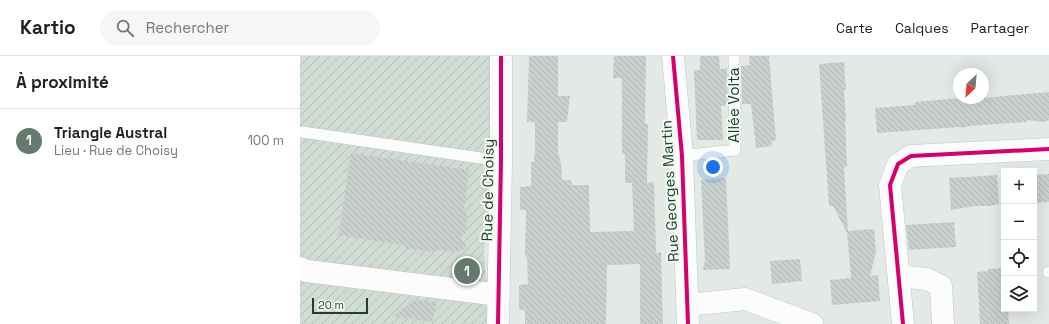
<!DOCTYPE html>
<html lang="fr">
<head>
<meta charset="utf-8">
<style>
  body { margin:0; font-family:"Space Grotesk",sans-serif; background:#f6f6f6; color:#222 }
  .controls { position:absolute; right:12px; bottom:12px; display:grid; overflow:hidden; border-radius:0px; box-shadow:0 4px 16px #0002 }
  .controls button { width:36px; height:36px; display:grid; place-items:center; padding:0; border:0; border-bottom:1px solid #e0e0e0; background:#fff; color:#222; font:20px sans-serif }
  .compass { position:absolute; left:653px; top:12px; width:36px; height:36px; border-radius:50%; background:#fff; box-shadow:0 4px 16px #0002; rotate:206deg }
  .scale { position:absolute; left:12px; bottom:10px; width:56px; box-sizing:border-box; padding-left:4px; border:2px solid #1f3e30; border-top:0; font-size:11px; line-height:14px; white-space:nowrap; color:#1f3e30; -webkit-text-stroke:3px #f1f9f3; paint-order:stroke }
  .you { position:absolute; left:413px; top:111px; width:14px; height:14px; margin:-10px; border:3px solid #fff; border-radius:50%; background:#1a73e8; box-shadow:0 0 0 6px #1a73e833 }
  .badge { display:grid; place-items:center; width:26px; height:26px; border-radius:50%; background:#647a6f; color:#fff; font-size:13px; font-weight:700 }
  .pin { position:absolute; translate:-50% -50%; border:2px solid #fff; box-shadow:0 1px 4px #0006 }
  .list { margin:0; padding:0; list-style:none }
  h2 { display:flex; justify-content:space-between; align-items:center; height:52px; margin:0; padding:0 16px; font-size:17px }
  h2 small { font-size:13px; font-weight:400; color:#767676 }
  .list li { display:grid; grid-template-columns:26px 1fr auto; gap:12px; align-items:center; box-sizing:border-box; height:64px; padding:0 16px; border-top:1px solid #e0e0e0 }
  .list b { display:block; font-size:15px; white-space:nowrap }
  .list p { margin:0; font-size:13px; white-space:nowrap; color:#767676 }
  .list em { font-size:13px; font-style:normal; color:#767676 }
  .icon { flex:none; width:22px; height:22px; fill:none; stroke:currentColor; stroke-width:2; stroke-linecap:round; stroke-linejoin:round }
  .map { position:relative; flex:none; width:749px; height:268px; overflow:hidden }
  header { display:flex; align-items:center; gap:24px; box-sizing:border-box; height:56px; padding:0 20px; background:#fff; border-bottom:1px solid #e0e0e0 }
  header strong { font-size:19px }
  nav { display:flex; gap:22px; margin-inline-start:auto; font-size:14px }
  .search { width:280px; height:36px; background:#f6f6f6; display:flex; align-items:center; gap:10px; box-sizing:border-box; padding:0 14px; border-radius:22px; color:#767676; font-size:15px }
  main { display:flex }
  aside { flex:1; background:#fff }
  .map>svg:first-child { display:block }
  .industrial { fill:url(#industrial-furrows) }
  .building { fill:url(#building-back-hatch) }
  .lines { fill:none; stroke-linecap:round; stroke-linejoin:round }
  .service-casing { stroke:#c0c6c2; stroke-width:12 }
  .minor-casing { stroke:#c0c6c2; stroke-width:23 }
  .service { stroke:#fbfcfb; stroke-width:11 }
  .minor { stroke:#fbfcfb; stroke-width:22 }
  .cycleway-casing { stroke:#f1f9f3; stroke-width:6 }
  .cycleway { stroke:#d6006c; stroke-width:4 }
  .labels { text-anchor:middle; stroke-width:4; stroke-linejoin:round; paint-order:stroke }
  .street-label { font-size:15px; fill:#1f3e30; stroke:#f1f9f3 }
</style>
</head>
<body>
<header>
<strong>Kartio</strong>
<div class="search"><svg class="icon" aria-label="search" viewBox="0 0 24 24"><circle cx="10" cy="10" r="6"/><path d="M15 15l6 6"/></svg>Rechercher</div>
<nav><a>Carte</a><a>Calques</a><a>Partager</a></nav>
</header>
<main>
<aside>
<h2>À proximité<small></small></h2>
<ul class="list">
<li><span class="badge">1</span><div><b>Triangle Austral</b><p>Lieu · Rue de Choisy</p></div><em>100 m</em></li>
</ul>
</aside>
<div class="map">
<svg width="749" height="268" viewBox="0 0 749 268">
  <defs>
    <pattern id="industrial-furrows" width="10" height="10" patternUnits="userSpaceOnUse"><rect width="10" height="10" fill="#d0dbd4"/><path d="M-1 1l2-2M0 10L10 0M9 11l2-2" fill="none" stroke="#b2bdb6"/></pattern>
    <pattern id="building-back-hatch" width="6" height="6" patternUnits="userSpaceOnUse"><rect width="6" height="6" fill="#cad0cd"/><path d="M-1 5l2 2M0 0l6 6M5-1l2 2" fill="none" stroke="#adb4b0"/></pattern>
  </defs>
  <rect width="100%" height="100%" fill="#e3e9e5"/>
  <polygon class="industrial" points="0,0 202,0 184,198 191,268 0,268"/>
  <g class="building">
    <polygon points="229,0 258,0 258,40 270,40 267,66 258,66 258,99 259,98 260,106 261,106 262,124 271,124 272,129 289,129 290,176 334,175 332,127 325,127 325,98 322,98 322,22 313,22 314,0 346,0 345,68 348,68 347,127 354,126 356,197 361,196 363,268 340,268 340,208 307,209 306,268 225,268 225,254 219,254 219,229 228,228 227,201 225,201 226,154 220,154 220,131 231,130 231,106 234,106 234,99 235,99 235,66 227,66"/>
    <polygon points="400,0 419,0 420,13 427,12 428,49 421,50 423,84 397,84 394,14 400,14"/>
    <polygon points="449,0 469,0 476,84 471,85 472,90 456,92 451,48 442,48 441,10 450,9"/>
    <polygon points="544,6 546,34 544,34 546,64 545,64 547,110 544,111 548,175 574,173 576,195 570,220 578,219 580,245 532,249 530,224 551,222 547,177 533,150 529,150 519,8"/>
    <polygon points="749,36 749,64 743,66 727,64 726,66 669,70 662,72 660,71 577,77 575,52 615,49 615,46 660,42 683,42"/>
    <polygon points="51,97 169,114 164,153 167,157 166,176 160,181 167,191 156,196 135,193 134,196 105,192 105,189 39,179"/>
    <polygon points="749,118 749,146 734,147 734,119"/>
    <polygon points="697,119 699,148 690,150 675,150 651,154 649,122"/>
    <polygon points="426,122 430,213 403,214 405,204 401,124"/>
    <polygon points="654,166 656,191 609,194 606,169"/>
    <polygon points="500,203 502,225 472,228 470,205"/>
    <polygon points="704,212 704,253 708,253 709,268 680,268 677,216 688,215 688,213"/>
    <polygon points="115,243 136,247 132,266 94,260"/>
  </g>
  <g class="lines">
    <g class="service-casing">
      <g id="service">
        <polyline points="2,76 201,105"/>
        <polyline points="382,100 435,94 434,0"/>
        <polyline points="748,216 749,216"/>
      </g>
    </g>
    <g class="minor-casing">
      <g id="minor">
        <polyline points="373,0 382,100 388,268"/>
        <polyline points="0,212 7,215 199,239"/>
        <polyline points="599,220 627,223 641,230 643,268"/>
        <polyline points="388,249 445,243 512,268"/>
        <polyline points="198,268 201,105 201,0"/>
        <polyline points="603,268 590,129 598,108 611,100 749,93"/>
      </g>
    </g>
    <use href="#service" class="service"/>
    <use href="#minor" class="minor"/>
    <g class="cycleway-casing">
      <g id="cycleway">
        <polyline points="373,0 382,100 388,268"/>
        <polyline points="198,268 201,105 201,0"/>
        <polyline points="603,268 590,129 598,108 611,100 749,93"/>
      </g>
    </g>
    <use href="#cycleway" class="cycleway"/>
  </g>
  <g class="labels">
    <g class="street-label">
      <text transform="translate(434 49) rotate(-90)" y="5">Allée Volta</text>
      <text transform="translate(188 134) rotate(-89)" y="5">Rue de Choisy</text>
      <text transform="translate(370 135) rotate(-93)" y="5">Rue Georges Martin</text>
    </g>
  </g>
</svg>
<div class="controls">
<button>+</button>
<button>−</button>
<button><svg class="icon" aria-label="locate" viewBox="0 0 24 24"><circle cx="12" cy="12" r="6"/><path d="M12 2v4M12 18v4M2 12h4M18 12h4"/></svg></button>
<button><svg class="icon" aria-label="layers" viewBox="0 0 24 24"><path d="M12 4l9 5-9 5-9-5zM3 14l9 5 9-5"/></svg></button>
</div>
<svg class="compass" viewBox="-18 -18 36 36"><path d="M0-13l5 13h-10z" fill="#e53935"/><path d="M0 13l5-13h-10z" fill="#767676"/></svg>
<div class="scale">20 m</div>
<div class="you"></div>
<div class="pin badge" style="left:167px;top:215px">1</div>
</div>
</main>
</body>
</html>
